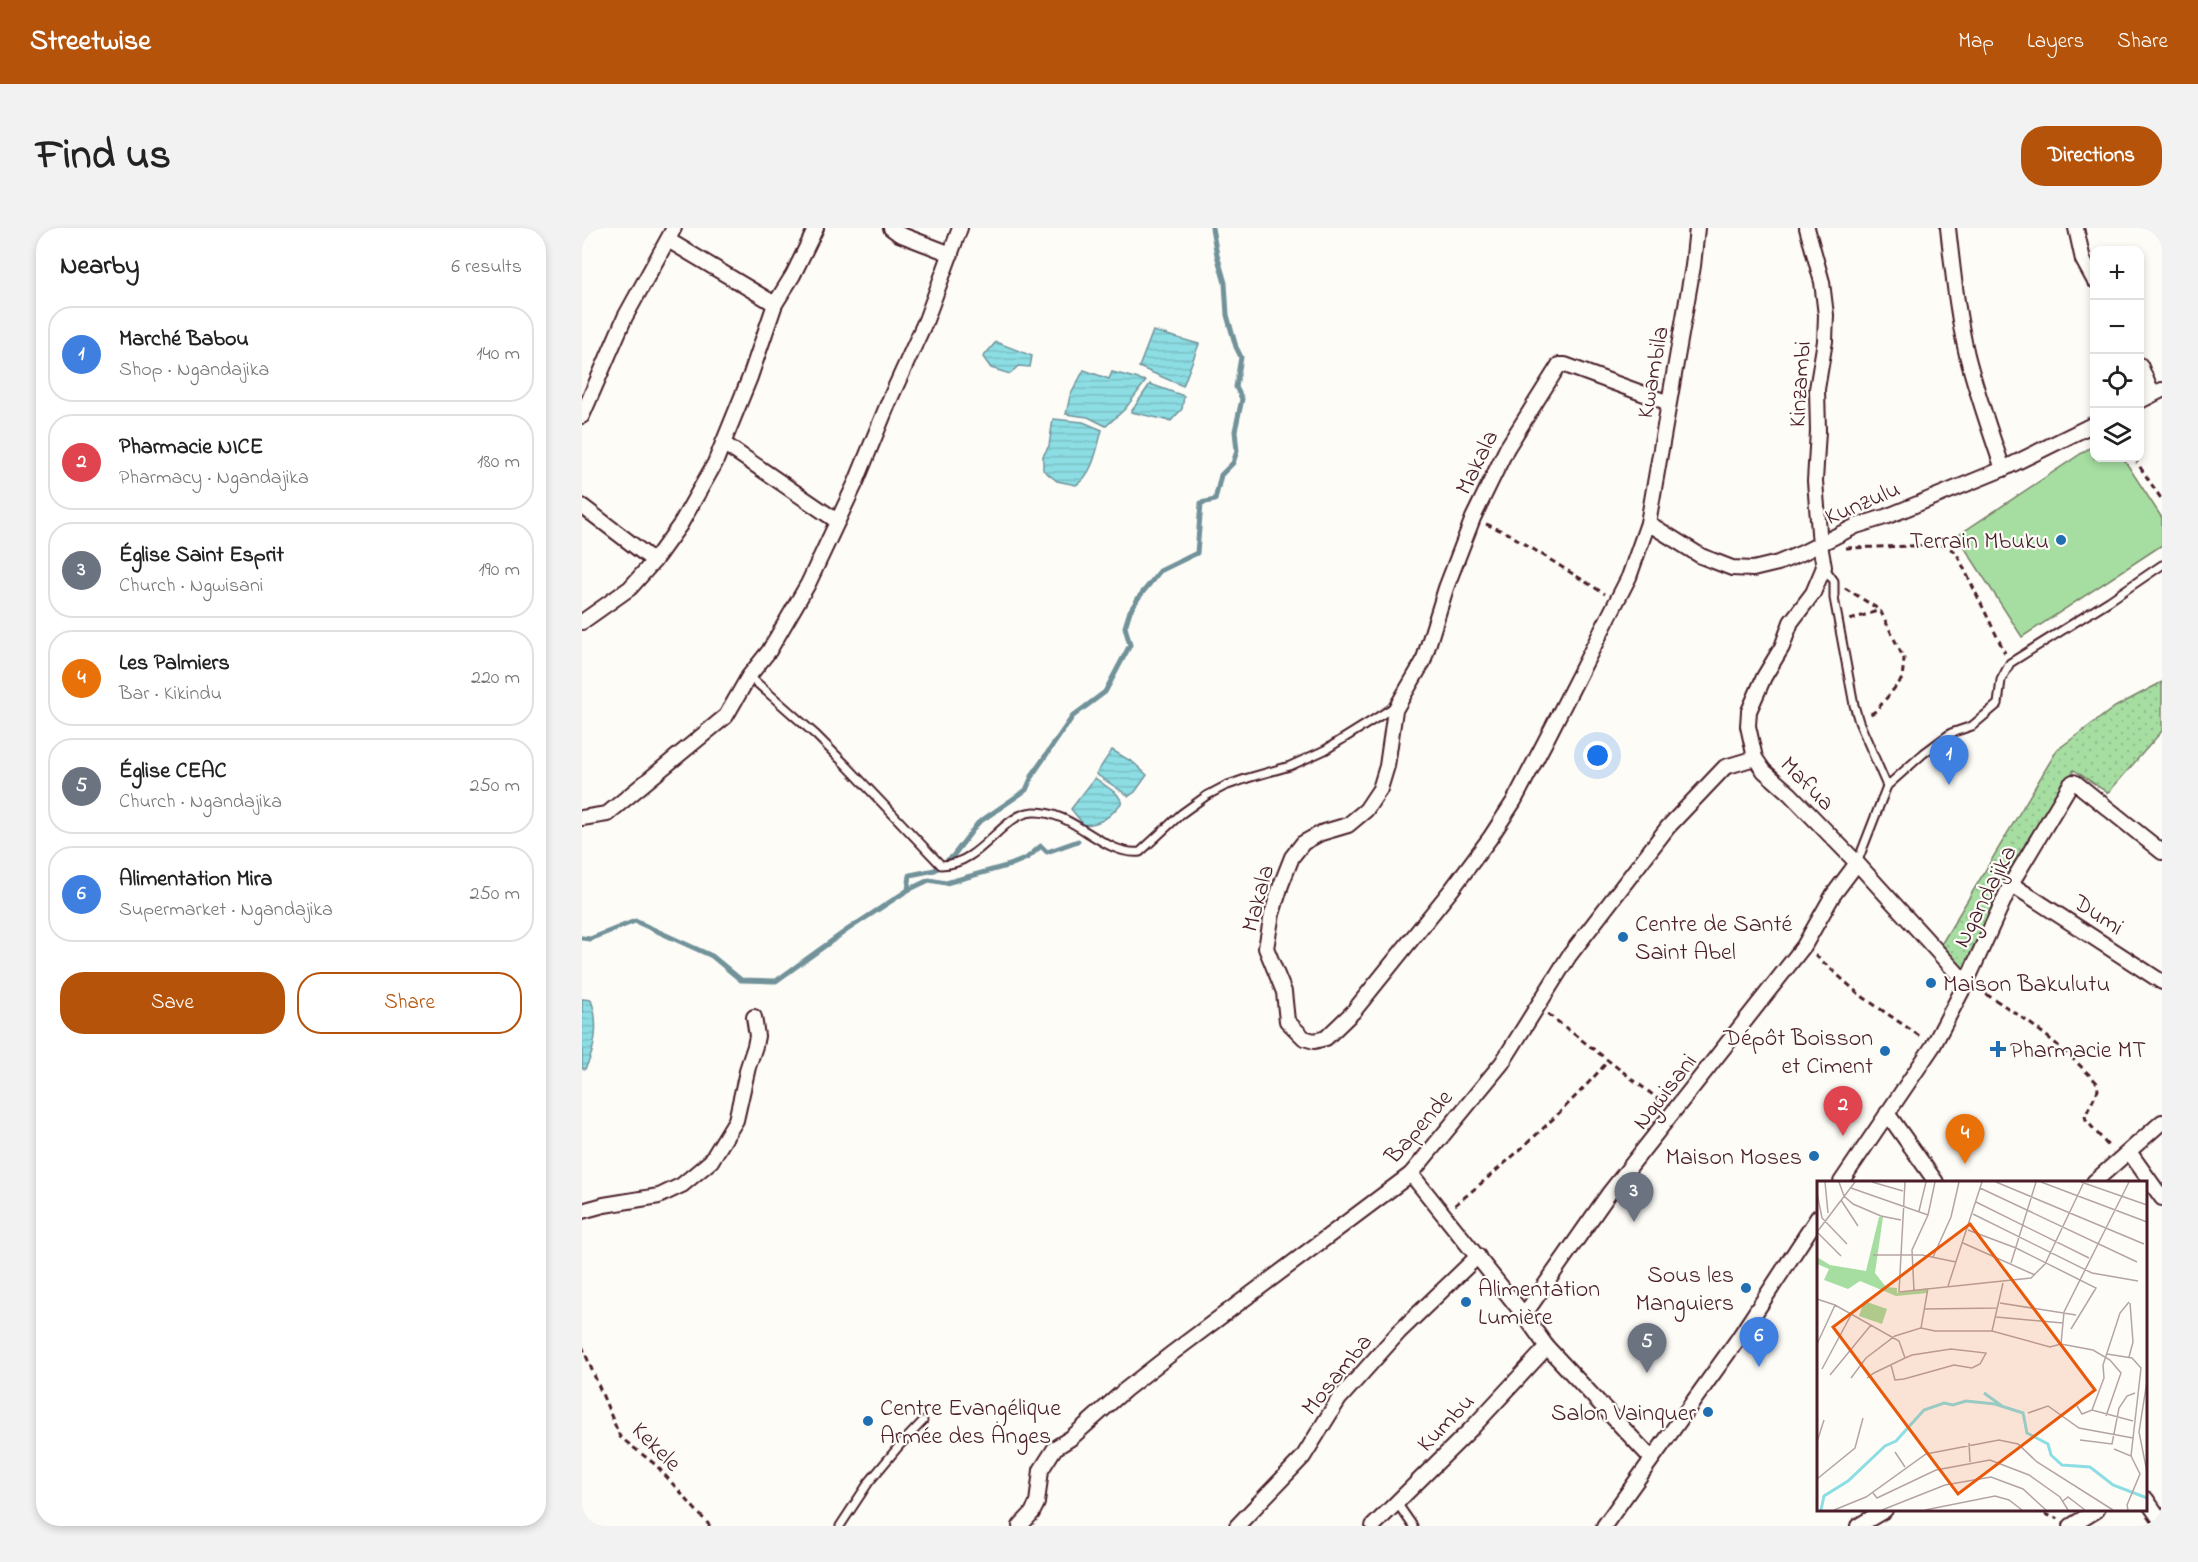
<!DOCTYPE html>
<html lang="en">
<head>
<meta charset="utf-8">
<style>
  body { margin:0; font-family:"Indie Flower",sans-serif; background:#f2f2f2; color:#222 }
  .controls { position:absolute; right:18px; top:18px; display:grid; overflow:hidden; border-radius:12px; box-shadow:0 3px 9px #0003 }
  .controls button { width:54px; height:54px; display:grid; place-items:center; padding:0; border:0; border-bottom:2px solid #e0e0e0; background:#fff; color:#222; font:30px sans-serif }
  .you { position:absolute; left:1016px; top:528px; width:21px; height:21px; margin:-15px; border:4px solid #fff; border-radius:50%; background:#1a73e8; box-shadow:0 0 0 9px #1a73e833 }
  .badge { display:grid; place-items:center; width:39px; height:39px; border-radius:50%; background:#b45309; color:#fff; font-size:20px; font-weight:700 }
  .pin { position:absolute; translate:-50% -50px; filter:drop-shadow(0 2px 3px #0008) }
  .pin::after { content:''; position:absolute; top:32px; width:21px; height:18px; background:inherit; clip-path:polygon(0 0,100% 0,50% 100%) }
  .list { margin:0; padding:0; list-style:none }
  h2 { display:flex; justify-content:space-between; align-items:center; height:78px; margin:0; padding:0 24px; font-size:26px }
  h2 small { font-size:20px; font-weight:400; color:#767676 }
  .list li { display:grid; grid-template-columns:39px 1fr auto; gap:18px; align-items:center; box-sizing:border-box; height:96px; margin:0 12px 12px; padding:0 12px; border:2px solid #e0e0e0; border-radius:24px }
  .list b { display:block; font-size:22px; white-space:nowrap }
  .list p { margin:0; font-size:20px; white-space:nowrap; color:#767676 }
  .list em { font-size:20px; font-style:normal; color:#767676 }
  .actions { display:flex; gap:12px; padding:18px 24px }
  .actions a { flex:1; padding:14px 0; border:2px solid #b45309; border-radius:24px; text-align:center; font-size:21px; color:#b45309 }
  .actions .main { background:#b45309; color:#fff }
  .icon { flex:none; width:33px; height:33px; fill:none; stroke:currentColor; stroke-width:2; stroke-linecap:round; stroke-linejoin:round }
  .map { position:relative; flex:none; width:1580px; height:1298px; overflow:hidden; border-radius:24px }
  header { display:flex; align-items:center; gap:36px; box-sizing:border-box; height:84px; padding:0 30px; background:#b45309; color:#fff }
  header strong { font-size:28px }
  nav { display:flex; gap:33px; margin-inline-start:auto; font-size:21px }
  .intro { display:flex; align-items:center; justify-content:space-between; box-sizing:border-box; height:144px; padding:0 36px }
  h1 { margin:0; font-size:42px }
  .button { padding:15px 27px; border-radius:24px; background:#b45309; color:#fff; font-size:21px; font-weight:700 }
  main { display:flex; gap:36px; padding:0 36px }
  aside { flex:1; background:#fff; border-radius:24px; box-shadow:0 3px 9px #0003 }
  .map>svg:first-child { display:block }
  .grass { fill:url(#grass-dots); stroke:#787e66; stroke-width:1.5 }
  .pitch { fill:#a6dea2; stroke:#787e66; stroke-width:1.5 }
  .water { fill:url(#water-rules); stroke:#72929a; stroke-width:1.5 }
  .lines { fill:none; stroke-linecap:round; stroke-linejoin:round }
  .stream { stroke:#72929a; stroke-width:5 }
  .service-casing { stroke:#4a1f2b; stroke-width:11 }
  .minor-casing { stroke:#4a1f2b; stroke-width:18 }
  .path { stroke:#4a1f2b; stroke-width:3; stroke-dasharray:6 4.5; stroke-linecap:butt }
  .service { stroke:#fdfcf7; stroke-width:7 }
  .minor { stroke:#fdfcf7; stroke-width:14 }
  .poi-dot { fill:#1f6fb2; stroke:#fdfcf7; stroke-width:2 }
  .labels { text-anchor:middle; stroke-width:4.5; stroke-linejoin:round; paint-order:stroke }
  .street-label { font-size:24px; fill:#4a1f2b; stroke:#fdfcf7 }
  .poi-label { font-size:24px; fill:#4a1f2b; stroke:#fdfcf7; text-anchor:end }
  .inset-river { fill:none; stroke:#8cdee4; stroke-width:3 }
  .inset-road { fill:none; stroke:#b5a4a5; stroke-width:1.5 }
  .view { fill:#e8590c; fill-opacity:0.15; stroke:#e8590c; stroke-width:3 }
  .inset-edge { fill:none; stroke:#4a1f2b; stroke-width:3 }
</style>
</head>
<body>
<header>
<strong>Streetwise</strong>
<nav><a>Map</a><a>Layers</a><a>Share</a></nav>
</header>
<div class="intro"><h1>Find us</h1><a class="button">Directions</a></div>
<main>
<aside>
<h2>Nearby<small>6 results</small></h2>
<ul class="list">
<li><span class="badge" style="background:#3f7fe0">1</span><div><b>Marché Babou</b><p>Shop · Ngandajika</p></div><em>140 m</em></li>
<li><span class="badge" style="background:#e0444e">2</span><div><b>Pharmacie NICE</b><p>Pharmacy · Ngandajika</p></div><em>180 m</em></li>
<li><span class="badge" style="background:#6b7280">3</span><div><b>Église Saint Esprit</b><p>Church · Ngwisani</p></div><em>190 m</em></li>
<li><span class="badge" style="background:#e8710a">4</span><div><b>Les Palmiers</b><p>Bar · Kikindu</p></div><em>220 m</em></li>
<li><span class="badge" style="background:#6b7280">5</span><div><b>Église CEAC</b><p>Church · Ngandajika</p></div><em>250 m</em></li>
<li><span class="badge" style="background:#3f7fe0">6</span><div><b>Alimentation Mira</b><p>Supermarket · Ngandajika</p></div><em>250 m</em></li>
</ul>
<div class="actions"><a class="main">Save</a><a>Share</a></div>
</aside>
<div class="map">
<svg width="1580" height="1298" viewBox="0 0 1580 1298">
  <defs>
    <pattern id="grass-dots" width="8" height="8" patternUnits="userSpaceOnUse" patternTransform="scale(1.5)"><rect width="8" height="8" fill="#a6dea2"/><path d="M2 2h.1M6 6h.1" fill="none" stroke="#90be8c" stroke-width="1.8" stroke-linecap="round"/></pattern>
    <pattern id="water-rules" width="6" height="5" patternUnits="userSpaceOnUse" patternTransform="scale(1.5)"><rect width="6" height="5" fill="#8cdee4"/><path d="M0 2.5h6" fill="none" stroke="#7abec4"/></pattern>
  </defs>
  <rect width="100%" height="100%" fill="#fdfcf7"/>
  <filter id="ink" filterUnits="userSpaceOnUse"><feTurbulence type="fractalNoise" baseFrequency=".0167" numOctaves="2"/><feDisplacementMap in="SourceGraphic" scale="12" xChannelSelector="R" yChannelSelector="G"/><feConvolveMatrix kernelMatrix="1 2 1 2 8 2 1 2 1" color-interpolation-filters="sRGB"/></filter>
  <g filter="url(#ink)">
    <polygon class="grass" points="1580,454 1580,503 1526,565 1492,542 1429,656 1384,755 1357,720 1475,522 1533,479"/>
    <polygon class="pitch" points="1512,217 1512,230 1541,230 1580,290 1580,317 1440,409 1375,308"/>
    <g class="water">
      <polygon points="571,103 617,116 601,158 557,139"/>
      <polygon points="414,114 450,128 448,139 436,138 428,146 409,140 401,129"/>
      <polygon points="502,142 527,151 530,144 564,153 543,181 524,198 506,189 484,186 488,168"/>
      <polygon points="568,156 602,168 600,181 589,193 549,184"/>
      <path d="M471,191L501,194L520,202C515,220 511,247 494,257L475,253L461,242V228L467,218Z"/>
      <polygon points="530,522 552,535 565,547 553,564 547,568 514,546"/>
      <path d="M513,550L535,566L540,574C529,588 520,596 502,597L489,581Z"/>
      <path d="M0,771L9,772C17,793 14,821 3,841L0,840Z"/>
    </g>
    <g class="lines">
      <g class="stream">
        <polyline points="326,662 347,652 364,655 428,637 445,630 459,618 465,624 496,613"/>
        <polyline points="0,710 8,711 53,693 130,728 159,752 194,753 265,702 326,662 328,647 353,642 371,628 396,595 444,562 451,546 491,488 523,464 548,417 543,399 548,383 557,369 578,343 615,325 619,275 633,272 639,247 651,235 655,223 653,203 660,171 654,159 659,129 654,119 645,87 643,55 635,27 630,0"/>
      </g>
      <g class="service-casing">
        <g id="service">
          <polyline points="1242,339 1252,353 1252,370 1272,477 1277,494 1305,558"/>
          <path d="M167,448L234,507L265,538L359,637C400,637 419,585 452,584C493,583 521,628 558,624L599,586L624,568L643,558L666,550L708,538L743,522L812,479"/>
          <polyline points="1275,635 1305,558 1342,525 1369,505 1390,498 1416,476 1419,452 1428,435 1527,373 1580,337"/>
          <polyline points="815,1275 831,1298"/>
          <polyline points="258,1298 287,1254 317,1218 341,1193"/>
        </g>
      </g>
      <g class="minor-casing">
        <g id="minor">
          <polyline points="309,0 317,6 369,26"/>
          <polyline points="1225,0 1240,54 1244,87 1243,113 1235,161 1236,203 1233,253 1238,317 1242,339 1231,365 1209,394 1200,419 1182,449 1167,483 1166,498 1173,530 1182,543 1208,566 1275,635 1384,755"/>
          <path d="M1366,0C1371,43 1375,85 1385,127C1395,166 1408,203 1421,241"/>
          <polyline points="1494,0 1501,32 1512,52"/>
          <polyline points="86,12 193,76"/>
          <polyline points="1558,137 1570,166"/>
          <polyline points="1558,173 1580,162"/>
          <polyline points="1087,175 983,137 977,137 925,220 891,290 864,360 841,434 813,482 805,538 798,561 784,582 766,597 739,605 721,615 710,629 699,657 690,686 684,720 702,764 705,793 722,810 732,813 744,810 771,784 870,661 908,610 932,573 963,514 1047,349 1066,295 1111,38 1115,0"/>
          <polyline points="0,188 43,89 92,0"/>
          <polyline points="141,215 255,293"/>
          <polyline points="0,278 72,333"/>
          <polyline points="1066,295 1119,328 1150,340 1171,341 1196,335 1220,325 1274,298 1306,288 1421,241 1512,196"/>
          <polyline points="0,394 48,360 72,333 98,297 133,235 168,149 193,76 211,47 234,0"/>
          <polyline points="0,590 25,586 144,488 167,448 187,423 226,356 274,254 308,171 344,92 378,0"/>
          <polyline points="1429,656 1580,754"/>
          <polyline points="1305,885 1354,954"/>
          <polyline points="1548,925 1580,970"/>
          <polyline points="829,946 942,1087 965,1119 1069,1230"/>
          <polyline points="1259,954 1351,818 1384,755 1429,656 1488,557 1491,554 1494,555 1580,624"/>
          <polyline points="1512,954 1580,894"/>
          <polyline points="0,983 22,977 77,968 100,957 129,933 154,892 166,839 173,818 175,808 172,789"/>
          <polyline points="942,1087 1028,964 1222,718 1251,667 1275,635"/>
          <polyline points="1564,1271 1580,1294"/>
          <polyline points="438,1298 450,1285 455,1275 459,1242 473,1220 489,1210 543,1162 589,1126 829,946 920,835 987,728 1086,599 1143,539 1173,530"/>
          <polyline points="655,1298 721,1229 757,1171 817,1104 896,1028"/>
          <polyline points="791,1298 891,1199 965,1119"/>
          <polyline points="1022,1298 1156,1111 1236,989"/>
          <polyline points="1276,1298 1303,1282"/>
          <polyline points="1489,1298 1515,1282"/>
        </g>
      </g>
      <g class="path">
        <polyline points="1552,230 1580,272"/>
        <polyline points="904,296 927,306 1023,366"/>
        <polyline points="1264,320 1361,317 1374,324 1423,425"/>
        <polyline points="1263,360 1298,382 1322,431 1320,451 1294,483 1285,488"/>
        <polyline points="1268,392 1298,382"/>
        <polyline points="1233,727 1278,767 1339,809"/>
        <path d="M1395,761C1440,787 1480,817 1515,855L1516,862L1503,888L1504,892L1528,920"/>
        <polyline points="966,786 1080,874"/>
        <path d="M873,977C927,933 980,886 1026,833"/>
        <polyline points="0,1118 38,1209 74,1237 128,1298"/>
        <polyline points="1453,1282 1476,1291"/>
      </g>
      <use href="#service" class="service"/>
      <use href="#minor" class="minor"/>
    </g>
  </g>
  <g class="poi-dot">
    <circle cx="1479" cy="312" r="6"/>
    <circle cx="1041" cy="709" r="6"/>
    <circle cx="1349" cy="755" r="6"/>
    <path d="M1413 812h6v6h6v6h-6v6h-6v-6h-6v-6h6z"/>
    <circle cx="1303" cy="823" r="6"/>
    <circle cx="1232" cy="928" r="6"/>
    <circle cx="1164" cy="1060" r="6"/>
    <circle cx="884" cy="1074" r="6"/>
    <circle cx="1126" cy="1184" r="6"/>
    <circle cx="286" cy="1193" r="6"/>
  </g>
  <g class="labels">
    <g class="street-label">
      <text transform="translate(1070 144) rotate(-80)" y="8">Kwambila</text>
      <text transform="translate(1217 156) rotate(-86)" y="8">Kinzambi</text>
      <text transform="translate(894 234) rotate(-64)" y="8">Makala</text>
      <text transform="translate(1280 274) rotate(-23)" y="8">Kunzulu</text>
      <text transform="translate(1226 555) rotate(45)" y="8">Mafua</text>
      <text transform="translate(1402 668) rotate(-63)" y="8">Ngandajika</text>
      <text transform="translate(675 670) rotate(-75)" y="8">Makala</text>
      <text transform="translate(1517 686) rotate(33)" y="8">Dumi</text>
      <text transform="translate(1082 863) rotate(-52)" y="8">Ngwisani</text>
      <text transform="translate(836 898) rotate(-49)" y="8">Bapende</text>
      <text transform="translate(754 1146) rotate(-51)" y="8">Mosamba</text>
      <text transform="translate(863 1194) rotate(-46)" y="8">Kumbu</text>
      <text transform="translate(75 1218) rotate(45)" y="8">Kekele</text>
    </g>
    <g class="poi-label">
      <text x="1467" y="320">Terrain Mbuku</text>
      <text x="1053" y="703" text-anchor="start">Centre de Santé<tspan x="1053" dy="28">Saint Abel</tspan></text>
      <text x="1361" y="763" text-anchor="start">Maison Bakulutu</text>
      <text x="1291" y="817">Dépôt Boisson<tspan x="1291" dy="28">et Ciment</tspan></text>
      <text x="1428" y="829" text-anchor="start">Pharmacie MT</text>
      <text x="1220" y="936">Maison Moses</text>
      <text x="1152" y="1054">Sous les<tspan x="1152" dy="28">Manguiers</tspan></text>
      <text x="896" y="1068" text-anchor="start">Alimentation<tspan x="896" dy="28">Lumière</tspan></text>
      <text x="298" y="1187" text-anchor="start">Centre Evangélique<tspan x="298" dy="28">Armée des Anges</tspan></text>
      <text x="1114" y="1192">Salon Vainquer</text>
    </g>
  </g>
  <g transform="translate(1235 953)">
    <rect width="330" height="330" fill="#fdfcf7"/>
    <path d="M62,36H66L58,92L69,106L80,107V112L111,107L110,112L79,115L43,100L31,108L7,99L12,88L0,83V76L13,84L49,90Z" fill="#a6dea2"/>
    <path d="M47,120L70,128L65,143L42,135Z" fill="#a6dea2"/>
    <path class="inset-river" d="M167,212L185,225M4,329L7,315L31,300L68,265L79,260L107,229L127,222L136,224L149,220L178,223L206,232L210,252L231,263L234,274L245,284L273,286L296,304L330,317"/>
    <path class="inset-road" d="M8,1L11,32M22,1L27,15L36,23L64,35L84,39M55,1L86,10M88,1L82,111L214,97L228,83L267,1M179,1L327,63M224,1L330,41M264,1L330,24M34,7L111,34M163,7L320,81M0,12L5,37L30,63M24,19L41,45M159,21L272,77M102,30L109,1M156,33L275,92L321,100M151,49L199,67L279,107L254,148M146,62L218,94M56,74H105L139,81M24,75L0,51L38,1M116,76L134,36L142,1M194,82L219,1M131,105L165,1M97,110L95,69L111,34L118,1M0,118L18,124L82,160L88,177M183,122L259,134M107,128L181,127M179,136L246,142M104,147L118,150H175L233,166L244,163L276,169L293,179L304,192L289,235M175,150L186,102M0,163L18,124M244,163L247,131L312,1M290,173L315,177L324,187L314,275M312,176L316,161L313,122M5,188L34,134M13,194L54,144M34,197L49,177L78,155L104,147L111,107M50,197L57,192L88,177L95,174L134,168L169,172L163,183L155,187L137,184L87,198L78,199L74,184M330,200L322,251L330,291M260,225L265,233L275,229L316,240M275,229L287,197L286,184L303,132L312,121M211,232L231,225L262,247L316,257M263,259L295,263L302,227L310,215L318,212M0,261L7,239M152,262L153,281M297,268L314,275L323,293L310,324L311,329M78,271L88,286M0,298L38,267L46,237M56,312L60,317L119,289L173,279L212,294L243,316L251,329M246,320L251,316L268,329M17,329L49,316L109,273L182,259L201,263L220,281L296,329M65,329L128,304L174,296L206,308L229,329M108,329L178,315L192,319L205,329"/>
    <path class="view" d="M153,43L278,209L141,313L16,146Z"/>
    <rect width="330" height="330" class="inset-edge"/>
  </g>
</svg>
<div class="controls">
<button>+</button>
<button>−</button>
<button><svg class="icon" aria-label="locate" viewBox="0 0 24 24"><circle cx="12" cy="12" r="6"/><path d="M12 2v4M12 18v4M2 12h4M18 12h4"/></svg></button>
<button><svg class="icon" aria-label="layers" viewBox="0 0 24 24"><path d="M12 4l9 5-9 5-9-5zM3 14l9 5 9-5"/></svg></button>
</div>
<div class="you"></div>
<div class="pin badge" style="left:1367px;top:557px;background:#3f7fe0">1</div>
<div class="pin badge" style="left:1261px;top:908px;background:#e0444e">2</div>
<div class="pin badge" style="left:1052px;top:994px;background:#6b7280">3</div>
<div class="pin badge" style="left:1383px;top:936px;background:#e8710a">4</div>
<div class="pin badge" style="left:1065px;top:1145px;background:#6b7280">5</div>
<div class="pin badge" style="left:1177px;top:1139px;background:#3f7fe0">6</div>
</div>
</main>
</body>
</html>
